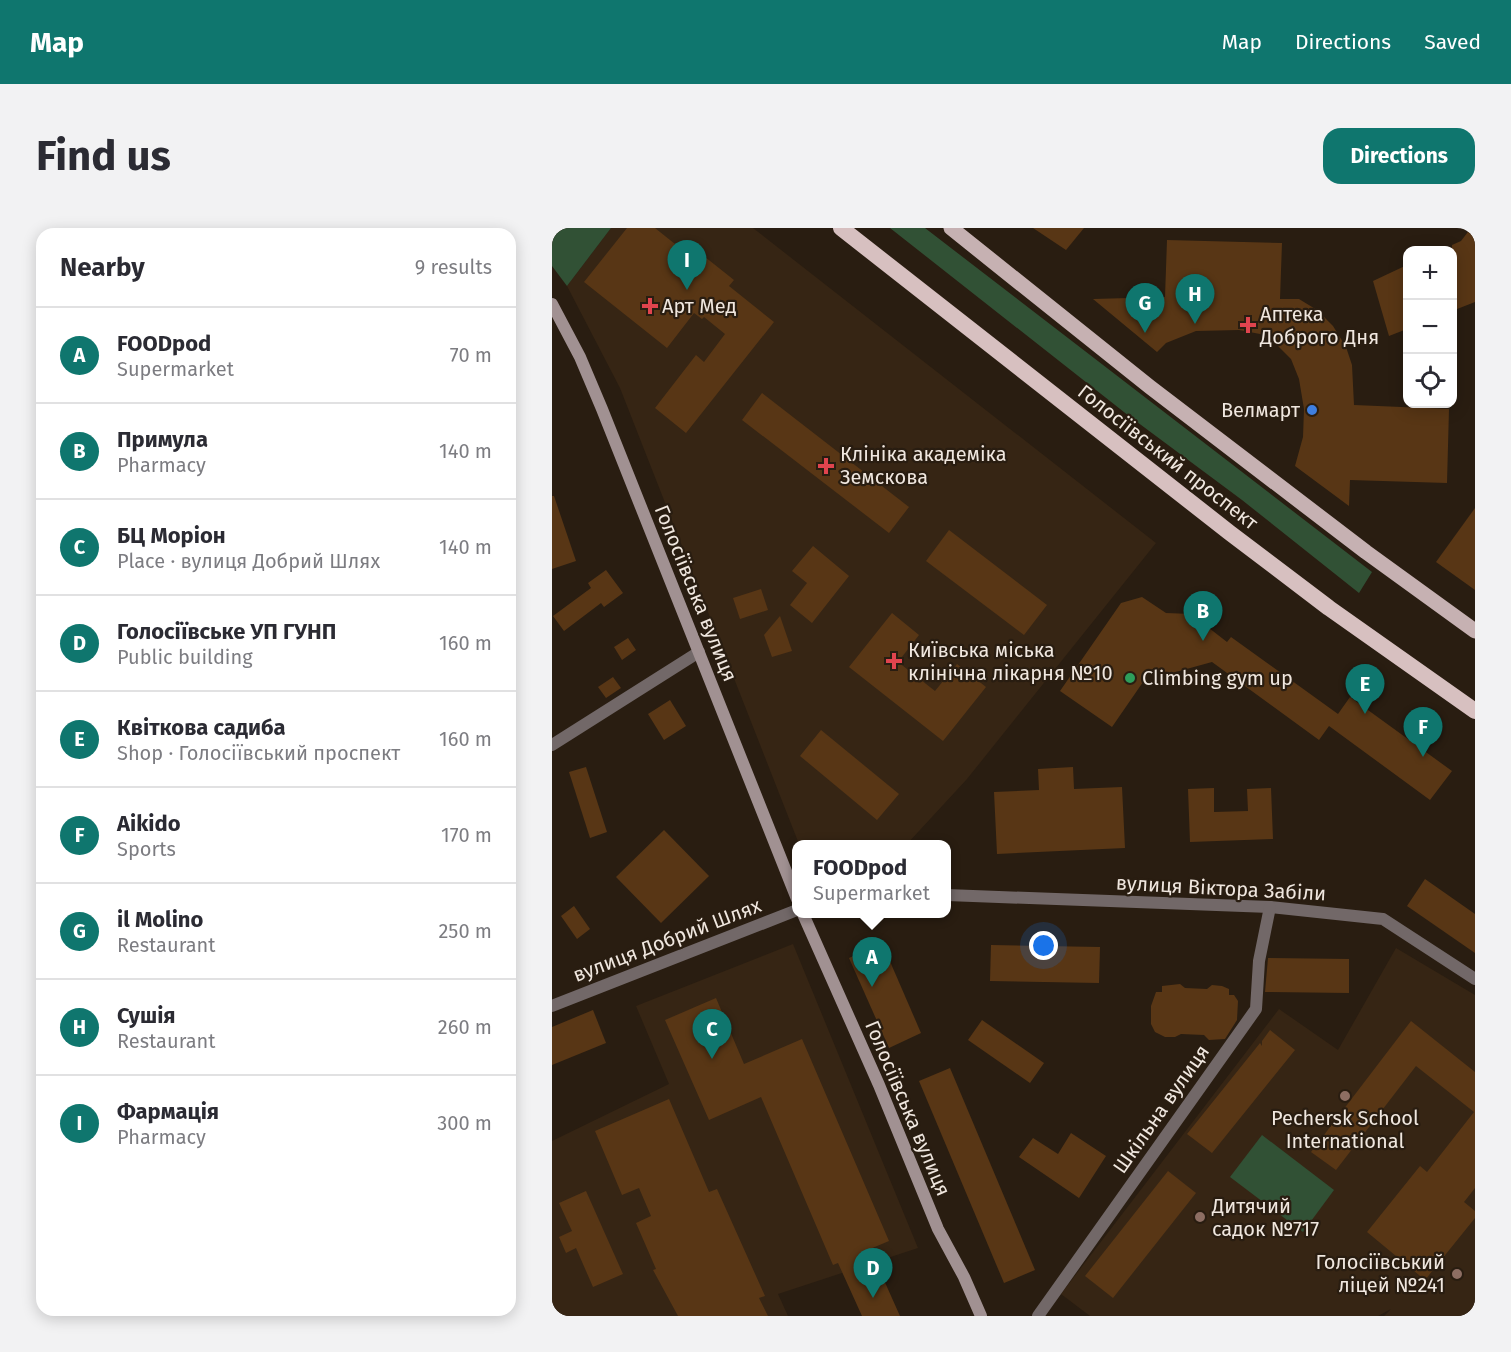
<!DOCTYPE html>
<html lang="en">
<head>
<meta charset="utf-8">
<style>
  body { margin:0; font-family:"Fira Sans",sans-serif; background:#f2f2f3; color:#2b2b33 }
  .controls { position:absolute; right:18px; top:18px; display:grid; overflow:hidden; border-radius:12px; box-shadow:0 3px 15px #0003 }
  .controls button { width:54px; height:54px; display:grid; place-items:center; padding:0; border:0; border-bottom:2px solid #e1e1e2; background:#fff; color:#2b2b33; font:30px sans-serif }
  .you { position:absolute; left:492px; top:718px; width:21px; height:21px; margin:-15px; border:4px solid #fff; border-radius:50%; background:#1a73e8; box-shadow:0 0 0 9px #1a73e833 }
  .badge { display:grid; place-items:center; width:39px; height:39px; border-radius:50%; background:#0f766e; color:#fff; font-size:20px; font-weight:700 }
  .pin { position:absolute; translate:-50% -50px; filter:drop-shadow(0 2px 3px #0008) }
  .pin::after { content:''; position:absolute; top:32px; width:21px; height:18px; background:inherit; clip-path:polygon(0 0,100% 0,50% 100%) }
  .popup { position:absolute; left:240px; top:612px; width:159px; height:78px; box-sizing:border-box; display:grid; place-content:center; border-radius:12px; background:#fff; filter:drop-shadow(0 2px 4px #0005); font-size:20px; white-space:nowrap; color:#7c7c81 }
  .popup b { font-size:22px; color:#2b2b33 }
  .popup::after { content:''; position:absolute; left:50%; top:100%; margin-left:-12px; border:12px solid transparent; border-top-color:#fff }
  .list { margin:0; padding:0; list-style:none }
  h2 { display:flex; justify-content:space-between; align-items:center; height:78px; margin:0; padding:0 24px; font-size:26px }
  h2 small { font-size:20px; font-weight:400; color:#7c7c81 }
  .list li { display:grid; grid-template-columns:39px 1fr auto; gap:18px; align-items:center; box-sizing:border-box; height:96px; padding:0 24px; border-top:2px solid #e1e1e2 }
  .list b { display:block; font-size:22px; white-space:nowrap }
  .list p { margin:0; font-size:20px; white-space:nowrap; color:#7c7c81 }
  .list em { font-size:20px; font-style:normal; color:#7c7c81 }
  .icon { flex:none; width:33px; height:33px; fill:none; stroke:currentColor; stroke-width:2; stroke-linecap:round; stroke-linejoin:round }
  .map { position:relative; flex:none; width:923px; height:1088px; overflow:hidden; border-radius:18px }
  header { display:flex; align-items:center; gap:36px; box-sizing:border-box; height:84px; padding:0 30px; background:#0f766e; color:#fff }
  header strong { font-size:28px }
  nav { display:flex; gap:33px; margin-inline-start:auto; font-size:21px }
  .intro { display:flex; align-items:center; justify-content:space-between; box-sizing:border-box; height:144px; padding:0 36px }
  h1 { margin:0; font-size:42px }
  .button { padding:15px 27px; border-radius:18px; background:#0f766e; color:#fff; font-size:21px; font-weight:700 }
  main { display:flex; gap:36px; padding:0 36px }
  aside { flex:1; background:#fff; border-radius:18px; box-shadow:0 3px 15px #0003 }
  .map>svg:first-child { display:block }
  .built { fill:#362514 }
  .green { fill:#315135 }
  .building { fill:#583615 }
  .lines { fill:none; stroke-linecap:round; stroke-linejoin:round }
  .minor { stroke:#726868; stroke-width:12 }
  .tertiary { stroke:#726868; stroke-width:12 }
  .secondary { stroke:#a19192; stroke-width:12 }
  .primary { stroke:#c6b1b2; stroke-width:15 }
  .trunk { stroke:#d7c0c0; stroke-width:16 }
  .health-dot { fill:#e0444e; stroke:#291d11; stroke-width:2 }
  .shop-dot { fill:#3f7fe0; stroke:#291d11; stroke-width:2 }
  .leisure-dot { fill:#2e9e5b; stroke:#291d11; stroke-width:2 }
  .education-dot { fill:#8d6e63; stroke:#291d11; stroke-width:2 }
  .labels { text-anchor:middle; stroke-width:4.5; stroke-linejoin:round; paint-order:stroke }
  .poi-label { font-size:20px; fill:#f0e7df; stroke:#291d11; text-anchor:start }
  .street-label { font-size:20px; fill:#f0e7df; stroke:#291d11 }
</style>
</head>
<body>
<header>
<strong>Map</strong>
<nav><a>Map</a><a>Directions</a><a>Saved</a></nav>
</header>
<div class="intro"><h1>Find us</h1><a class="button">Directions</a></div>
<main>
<aside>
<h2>Nearby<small>9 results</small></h2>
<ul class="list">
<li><span class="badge">A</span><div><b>FOODpod</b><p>Supermarket</p></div><em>70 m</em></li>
<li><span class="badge">B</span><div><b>Примула</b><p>Pharmacy</p></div><em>140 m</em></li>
<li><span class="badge">C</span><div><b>БЦ Моріон</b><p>Place · вулиця Добрий Шлях</p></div><em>140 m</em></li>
<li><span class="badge">D</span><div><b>Голосіївське УП ГУНП</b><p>Public building</p></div><em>160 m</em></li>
<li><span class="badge">E</span><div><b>Квіткова садиба</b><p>Shop · Голосіївський проспект</p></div><em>160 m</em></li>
<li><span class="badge">F</span><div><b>Aikido</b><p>Sports</p></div><em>170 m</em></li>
<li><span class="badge">G</span><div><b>il Molino</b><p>Restaurant</p></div><em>250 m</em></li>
<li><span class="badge">H</span><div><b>Сушія</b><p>Restaurant</p></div><em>260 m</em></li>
<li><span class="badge">I</span><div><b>Фармація</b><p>Pharmacy</p></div><em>300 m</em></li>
</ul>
</aside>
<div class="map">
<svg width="923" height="1088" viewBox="0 0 923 1088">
  <rect width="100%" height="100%" fill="#291d11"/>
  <g class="built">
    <polygon points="59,0 201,0 604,315 415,551 355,616 247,616 68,160 15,58"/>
    <polygon points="241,716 366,1020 226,1066 236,1088 0,1088 0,913 117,856 84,778"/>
    <polygon points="844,720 923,767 923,1088 832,1088 839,1081 826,1088 538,1088 509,1066 727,781 786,822"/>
  </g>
  <g class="green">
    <polygon points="0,0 59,0 15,58 0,38"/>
    <polygon points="338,0 373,0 820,344 807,365 690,272 577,188"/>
    <polygon points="710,907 782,962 751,1004 678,949"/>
  </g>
  <g class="building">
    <polygon points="75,0 103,0 133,24 138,17 182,52 177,58 222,94 134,205 103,180 144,127 152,134 173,106 152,89 150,91 142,85 115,120 32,54"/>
    <polygon points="481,0 532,0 514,22"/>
    <polygon points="919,0 923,0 923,74 900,83 900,17 909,13"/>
    <polygon points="615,12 730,15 728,71 747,71 765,82 781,98 794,119 800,137 802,177 897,181 895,255 798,252 797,278 743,238 751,209 752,181 747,151 739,131 724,116 708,106 687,102 644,103 614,115 605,124 541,71 613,69"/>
    <polygon points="855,37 855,101 837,108 821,53"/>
    <polygon points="210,165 357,279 337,305 190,192"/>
    <polygon points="0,268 2,268 24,333 0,341"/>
    <polygon points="923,280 923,362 884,334"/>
    <polygon points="397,302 495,377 472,407 374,333"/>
    <polygon points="261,318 297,348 260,395 238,377 255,355 240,343"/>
    <polygon points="54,342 71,365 52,379 49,375 12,403 1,388 39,360 36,355"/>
    <polygon points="209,361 216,382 188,391 181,370"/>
    <polygon points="590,369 614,385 639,386 675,414 679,409 786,486 798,469 900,543 878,572 777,498 767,512 660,434 620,445 600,441 560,499 508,463 569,375"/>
    <polygon points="340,385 367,407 346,434 383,463 405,436 434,459 391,513 297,439"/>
    <polygon points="228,388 240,423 220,429 212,407"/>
    <polygon points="76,410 84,422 70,432 62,419"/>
    <polygon points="61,449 69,460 54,470 46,459"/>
    <polygon points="118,472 134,498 112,512 96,486"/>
    <polygon points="269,502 347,566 325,592 248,528"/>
    <polygon points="34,539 55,604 38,610 17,544"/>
    <polygon points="521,539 522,561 570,559 573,620 445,626 442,564 487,562 486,541"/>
    <polygon points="662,560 662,584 696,583 695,561 719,560 721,611 638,614 636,561"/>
    <polygon points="112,602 157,648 109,695 64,649"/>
    <polygon points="873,651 923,686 923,725 855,678"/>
    <polygon points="22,678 38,701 25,711 9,688"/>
    <polygon points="330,715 369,805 337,820 297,730"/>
    <polygon points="439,717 548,719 547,755 438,753"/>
    <polygon points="716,730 797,731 797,765 713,764"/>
    <polygon points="628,756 633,760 655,761 660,757 670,758 677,761 677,767 682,767 686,773 685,792 673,811 657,812 652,807 629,806 623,809 613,809 603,804 599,796 599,778 604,764 610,764 610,758"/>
    <polygon points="164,770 192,836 250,811 337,1013 318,1021 348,1088 310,1088 286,1035 281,1037 209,869 157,892 113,792"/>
    <polygon points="41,782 54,815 0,837 0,799"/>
    <polygon points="430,792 492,835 478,855 416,812"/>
    <polygon points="859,793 923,844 923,960 912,974 923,983 923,990 873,1052 815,1004 868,938 875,944 922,884 864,838 784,942 759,924"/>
    <polygon points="718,802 743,822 660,925 635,906 708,815 710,818 710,813"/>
    <polygon points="398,840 483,1042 452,1055 367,853"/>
    <polygon points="117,871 157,964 165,961 213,1068 207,1070 216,1088 126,1088 101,1042 104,1041 84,995 99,988 87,960 70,967 43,903"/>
    <polygon points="519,905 554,928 527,970 467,929 481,910 506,926"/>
    <polygon points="616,943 644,965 561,1070 533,1048"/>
    <polygon points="34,963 71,1046 41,1059 24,1020 14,1025 7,1009 20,1003 7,975"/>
  </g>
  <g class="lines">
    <g class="minor">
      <polyline points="0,517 147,424"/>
      <polyline points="395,667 718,679 831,691 923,751"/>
      <polyline points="486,1088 704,781 707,733 718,679"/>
    </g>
    <polyline class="tertiary" points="0,778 245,682"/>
    <g class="secondary">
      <polyline points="0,76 28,129 50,181 245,671"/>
      <polyline points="251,686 327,857 386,1001 412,1049 429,1088"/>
    </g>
    <polyline class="primary" points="399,0 598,159 814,324 923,403"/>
    <polyline class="trunk" points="289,0 678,305 777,380 923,483"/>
  </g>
  <g class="health-dot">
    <path d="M95 69h6v6h6v6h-6v6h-6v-6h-6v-6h6z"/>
    <path d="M693 88h6v6h6v6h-6v6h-6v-6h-6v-6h6z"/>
    <path d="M271 229h6v6h6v6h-6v6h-6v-6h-6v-6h6z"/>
    <path d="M339 424h6v6h6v6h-6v6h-6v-6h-6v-6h6z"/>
  </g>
  <circle class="shop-dot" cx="760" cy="182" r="6"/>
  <circle class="leisure-dot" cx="578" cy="450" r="6"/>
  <g class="education-dot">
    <circle cx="793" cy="868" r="6"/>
    <circle cx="648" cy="989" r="6"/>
    <circle cx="905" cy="1046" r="6"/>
  </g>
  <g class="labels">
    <g class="poi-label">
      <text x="110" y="85">Арт Мед</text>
      <text x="708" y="93">Аптека<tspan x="708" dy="23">Доброго Дня</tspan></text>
      <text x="748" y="189" text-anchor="end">Велмарт</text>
      <text x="288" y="233">Клініка академіка<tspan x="288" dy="23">Земскова</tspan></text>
      <text x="356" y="429">Київська міська<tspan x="356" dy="23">клінічна лікарня №10</tspan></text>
      <text x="590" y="457">Climbing gym up</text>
      <text x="793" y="897" text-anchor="middle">Pechersk School<tspan x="793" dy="23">International</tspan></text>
      <text x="660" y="985">Дитячий<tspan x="660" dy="23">садок №717</tspan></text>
      <text x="893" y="1041" text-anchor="end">Голосіївський<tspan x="893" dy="23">ліцей №241</tspan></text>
    </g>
    <g class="street-label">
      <text transform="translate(616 229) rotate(38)" y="7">Голосіївський проспект</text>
      <text transform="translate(144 365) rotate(68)" y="7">Голосіївська вулиця</text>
      <text transform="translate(669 660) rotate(3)" y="7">вулиця Віктора Забіли</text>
      <text transform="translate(115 712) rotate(-21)" y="7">вулиця Добрий Шлях</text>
      <text transform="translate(356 880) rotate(67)" y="7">Голосіївська вулиця</text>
      <text transform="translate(609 881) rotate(-55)" y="7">Шкільна вулиця</text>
    </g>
  </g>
</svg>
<div class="controls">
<button>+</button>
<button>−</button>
<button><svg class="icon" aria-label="locate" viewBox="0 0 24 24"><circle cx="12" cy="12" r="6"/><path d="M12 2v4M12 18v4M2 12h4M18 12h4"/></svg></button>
</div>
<div class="you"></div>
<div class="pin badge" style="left:320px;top:759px">A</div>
<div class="popup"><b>FOODpod</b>Supermarket</div>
<div class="pin badge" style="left:651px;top:413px">B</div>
<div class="pin badge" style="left:160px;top:831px">C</div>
<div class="pin badge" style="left:321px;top:1070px">D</div>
<div class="pin badge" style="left:813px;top:486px">E</div>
<div class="pin badge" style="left:871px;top:529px">F</div>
<div class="pin badge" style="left:593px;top:105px">G</div>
<div class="pin badge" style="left:643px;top:96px">H</div>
<div class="pin badge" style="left:135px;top:62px">I</div>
</div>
</main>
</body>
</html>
